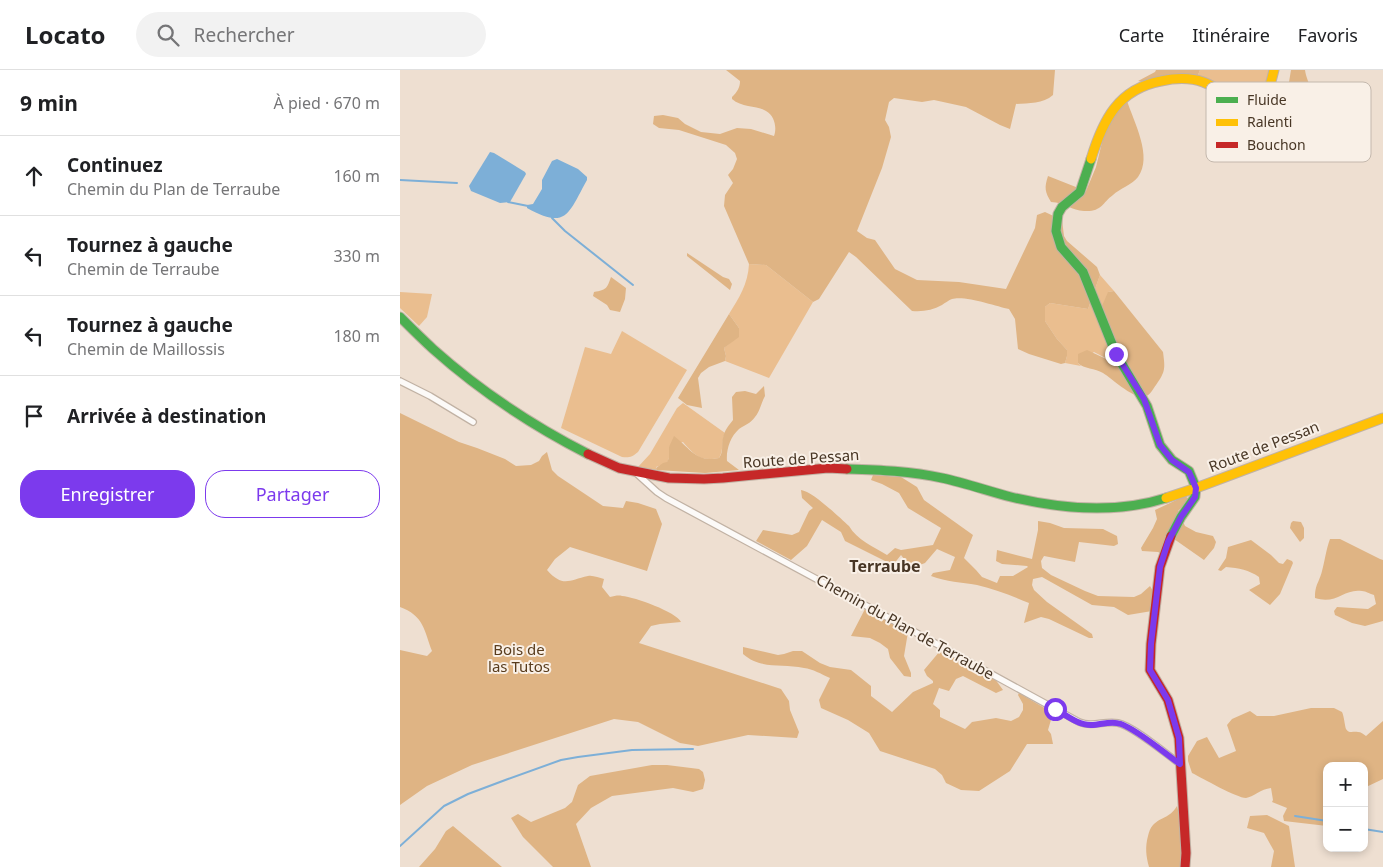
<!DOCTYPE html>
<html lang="fr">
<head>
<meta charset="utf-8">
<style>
  body { margin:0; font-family:"Noto Sans",sans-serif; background:#f2f2f2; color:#202124 }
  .controls { position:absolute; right:15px; bottom:15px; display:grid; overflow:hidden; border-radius:10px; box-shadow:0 2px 8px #0003 }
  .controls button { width:45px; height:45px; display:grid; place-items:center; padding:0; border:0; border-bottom:1px solid #e0e0e0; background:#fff; color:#202124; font:25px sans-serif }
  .stop { position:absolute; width:15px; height:15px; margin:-11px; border:4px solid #7c3aed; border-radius:50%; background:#fff }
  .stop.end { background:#7c3aed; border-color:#fff; box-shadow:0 1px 5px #0008 }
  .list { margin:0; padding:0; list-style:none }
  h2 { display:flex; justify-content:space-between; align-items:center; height:65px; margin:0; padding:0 20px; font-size:21px }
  h2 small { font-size:16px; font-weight:400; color:#757577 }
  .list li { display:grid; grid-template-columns:32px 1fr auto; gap:15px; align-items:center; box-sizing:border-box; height:80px; padding:0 20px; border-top:1px solid #e0e0e0 }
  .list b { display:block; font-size:19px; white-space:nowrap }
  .list p { margin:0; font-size:16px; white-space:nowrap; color:#757577 }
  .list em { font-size:16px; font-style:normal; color:#757577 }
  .actions { display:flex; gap:10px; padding:15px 20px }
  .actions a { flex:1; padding:11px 0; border:1px solid #7c3aed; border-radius:20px; text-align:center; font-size:18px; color:#7c3aed }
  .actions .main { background:#7c3aed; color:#fff }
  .icon { flex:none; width:28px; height:28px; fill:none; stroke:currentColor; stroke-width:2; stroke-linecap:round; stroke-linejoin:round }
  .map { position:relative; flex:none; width:983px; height:797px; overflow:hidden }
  header { display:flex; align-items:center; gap:30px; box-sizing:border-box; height:70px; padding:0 25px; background:#fff; border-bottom:1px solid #e0e0e0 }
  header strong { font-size:24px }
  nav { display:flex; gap:28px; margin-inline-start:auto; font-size:18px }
  .search { width:350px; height:45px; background:#f2f2f2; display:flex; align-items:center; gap:12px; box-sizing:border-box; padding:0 18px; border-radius:28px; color:#757577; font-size:19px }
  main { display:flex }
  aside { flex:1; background:#fff }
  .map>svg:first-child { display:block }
  .green { fill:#eabe8f }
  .forest { fill:#dfb484 }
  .water { fill:#7dafd7 }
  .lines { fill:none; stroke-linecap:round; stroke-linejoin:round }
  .stream { stroke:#7dafd7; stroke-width:2 }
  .street-casing { stroke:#c1b2a4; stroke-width:8 }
  .fast-casing { stroke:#c1b2a4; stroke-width:11 }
  .slow-casing { stroke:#c1b2a4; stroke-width:11 }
  .jam-casing { stroke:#c1b2a4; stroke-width:11 }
  .street { stroke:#fcfaf8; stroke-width:5.5 }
  .fast { stroke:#4caf50; stroke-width:9 }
  .slow { stroke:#ffc107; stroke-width:9 }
  .jam { stroke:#c62828; stroke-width:9 }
  .route { stroke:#7c3aed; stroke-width:6 }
  .labels { text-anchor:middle; stroke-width:4; stroke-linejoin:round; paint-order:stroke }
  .street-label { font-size:15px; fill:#483625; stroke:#f9f0e7 }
  .park-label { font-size:15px; fill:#593c1d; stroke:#f9f0e7 }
  .neighbourhood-label { font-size:16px; font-weight:bold; fill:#483625; stroke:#f9f0e7 }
  .key { fill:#f9f0e7; stroke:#c4b8ad; stroke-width:1 }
  .key-label { font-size:14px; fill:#483625 }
</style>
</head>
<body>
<header>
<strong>Locato</strong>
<div class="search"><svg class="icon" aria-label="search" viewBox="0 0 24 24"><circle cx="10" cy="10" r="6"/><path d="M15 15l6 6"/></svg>Rechercher</div>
<nav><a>Carte</a><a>Itinéraire</a><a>Favoris</a></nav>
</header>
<main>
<aside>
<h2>9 min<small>À pied · 670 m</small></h2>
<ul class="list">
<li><svg class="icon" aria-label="ahead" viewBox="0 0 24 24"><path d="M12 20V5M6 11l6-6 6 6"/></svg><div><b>Continuez</b><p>Chemin du Plan de Terraube</p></div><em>160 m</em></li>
<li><svg class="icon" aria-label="left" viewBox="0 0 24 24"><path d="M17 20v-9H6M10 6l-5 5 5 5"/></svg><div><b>Tournez à gauche</b><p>Chemin de Terraube</p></div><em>330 m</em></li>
<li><svg class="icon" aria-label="left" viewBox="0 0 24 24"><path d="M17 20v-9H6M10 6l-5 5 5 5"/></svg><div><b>Tournez à gauche</b><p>Chemin de Maillossis</p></div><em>180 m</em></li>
<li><svg class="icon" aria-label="arrive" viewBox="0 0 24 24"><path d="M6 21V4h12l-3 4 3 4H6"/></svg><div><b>Arrivée à destination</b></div></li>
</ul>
<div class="actions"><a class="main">Enregistrer</a><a>Partager</a></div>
</aside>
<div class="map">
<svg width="983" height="797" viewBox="0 0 983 797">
  <rect width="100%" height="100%" fill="#eedfd1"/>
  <g class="green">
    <polygon points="800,0 869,0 867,15 865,20 848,27 800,8 798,5"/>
    <path d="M349,194L366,195L413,232L369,308L325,291L326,286L324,278L330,273L339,258L329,244C339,228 348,214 349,194Z"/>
    <polygon points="700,205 714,221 708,222 720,287 717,294 694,282 678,293 681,296 665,293 667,286 667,280 657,269 645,251 645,237 650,233 688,239"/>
    <polygon points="0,222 32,224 27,247 19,256 0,238"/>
    <path d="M222,261L287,300L238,382C232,387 229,388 222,387L161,358L185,277L211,284Z"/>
    <path d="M283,333L325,363C321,371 324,380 319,388C301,392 294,385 283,372L269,377V388L267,393L256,397L257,400L238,397L250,384L277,338Z"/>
  </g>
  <g class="forest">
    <path d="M326,0H655L653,25C643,34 629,33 616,34L610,59L600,55L566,37L534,30L522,32L494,28L489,32L485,50L489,57L491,67L482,98L457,161L467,168L475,170L495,199L517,210L559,212L606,219L635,158L637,145L645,142L662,150L664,166L667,171L697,197L700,205L688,239L650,233L645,237V251L657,269L667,280V286L665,293L661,294L629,284L618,279L615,249L609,239C596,236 564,225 552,229C549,230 545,233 542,235C533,240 523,242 512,241L456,187L449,182L419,229L413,232L366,195L349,194L324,136L325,125L333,113L328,105L333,99L337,89L335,83L326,75L279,60L259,58L253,54L254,46L263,45L278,48L285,54L301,62L320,64L337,58L351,59L374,66C377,58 375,46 366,41C357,35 342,38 332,29V27C337,22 340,18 340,11Z"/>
    <polygon points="756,0 800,0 798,5 775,4 744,12 738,11 755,2"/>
    <path d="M891,0H905C907,14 914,17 912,33L906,34L899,31L895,19L889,12Z"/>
    <path d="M727,31C734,52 753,87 738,107C733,114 719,119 713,125C702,133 702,142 684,141C672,141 665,132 651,132C645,122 644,118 648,106L686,121L696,97L705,60L715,44Z"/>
    <polygon points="287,183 323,207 329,209 332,214 330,220 287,186"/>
    <path d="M211,207L226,218L225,229L220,242L210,240L207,235L193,226L194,222C207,220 207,218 211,207Z"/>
    <path d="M714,221L763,282C765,298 766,301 756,315C753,319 750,325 746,326C735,331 713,309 703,303C695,298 684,299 678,293V284L687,280L717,294L723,291L702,242V236L708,222Z"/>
    <polygon points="329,244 339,258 339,267 324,278 326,286 325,291 309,297 301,303 298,308 302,338 287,335 278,328"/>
    <path d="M364,316L365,326C361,333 360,341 355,347C351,353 345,355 339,359C330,367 326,380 327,391L339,400L305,403L257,400L256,398L263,393L267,392L269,388V377L274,366C290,378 296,393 319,388C324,381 321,375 323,368C324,361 329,355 333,350L332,327L336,322L345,321L356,324Z"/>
    <path d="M0,343L59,372L77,378L105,389L116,396L131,395L139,391L142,386L147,382L152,400L158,406L203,436L223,438L226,431L238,433L256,439L262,454L247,501L170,477L155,489L147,500C163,518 169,510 188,506C193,505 199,508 204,509L202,517L210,527C214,526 219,525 222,526C235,527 276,542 281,552L260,554L251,556L239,573L381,619L389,631L390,640L399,662L397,668L348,665L298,676L280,673L238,652L214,649L72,695L27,716L0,735V580L27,586L32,581C24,560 24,546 0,537Z"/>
    <path d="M473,405L501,407L517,417L524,430L573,465L564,488L576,500L582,507L597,513L600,506H613L628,497L627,496L602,494L596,491L597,480L632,489L638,460V451L650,453L664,458L703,459L717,466L718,474L714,476L679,472L675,492L644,486L641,491L642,498L651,505L685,521L698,526L734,527L741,524L750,516L753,521L752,541L728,545L714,537L692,535L642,507L633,509L632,515L634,520L647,532L692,564L693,568H689L649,549L641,547L624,553L629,533C612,526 595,519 577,515C561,512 547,512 531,506L533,503L550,500L555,487L537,479L525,493L517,496L508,494L501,485L493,495L445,471L441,462L422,450L407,476L391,490L356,471L363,460L392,465L399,462L409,441L413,438L402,428L401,420C412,421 439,447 449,456C457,470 474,477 487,485L495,478L501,480L533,475L541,458L508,438L499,423L482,414L471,410Z"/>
    <polygon points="785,426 789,429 778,441 785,456 796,462 813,466 816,472 814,478 804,490 774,469 766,486 758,482 742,481 741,478 753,458 757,449 755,440"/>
    <polygon points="893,451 901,452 904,458 904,468 900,472 890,458 891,453"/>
    <path d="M930,469H940L980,489L983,490V551L965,556L952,553L935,545L934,541L937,537L968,539L976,534L974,525C970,524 966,521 962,521C944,518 937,535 915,528C915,514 919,513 922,501C925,490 926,480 930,469Z"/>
    <path d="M851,470L871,485L879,493L883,494L887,489L892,491L893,493L880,524L870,535L849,520L860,514L859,507C849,500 839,498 826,497L821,501L818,500L826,488L828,477Z"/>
    <polygon points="465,539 508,562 504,586 511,603 511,607 504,606 490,588 488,579 480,573 470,568 451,566"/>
    <path d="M343,577L378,585L384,584L393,581H402L420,593L430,597L451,600L471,616V626L492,642L513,622L533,613V611L527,606L524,600L540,581L595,609L603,620L596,623L563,606L556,609L549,621L539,618L533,634L540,640V647L565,659L572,652L596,648L611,651L619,647L623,640V634L618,625L619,623L653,643L648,660L651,664L653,674H627L610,701L579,721L561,720L546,713L542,705L535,699L480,681L469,663L448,650L421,638L419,630L430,608C421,604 413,599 404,598C382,593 361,600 343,584Z"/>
    <path d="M911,638H934L942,642C944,646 945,657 946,659C949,664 953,661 958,662C961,662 963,664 966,666L983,651V709L964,718V696H927V756L884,751L883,746L887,738L872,732L873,730L871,718C861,719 853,727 846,728C837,728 802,708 792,703L788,691V686L797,671L807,667L819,688L836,681L827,655L832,649L850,641L857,646H874Z"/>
    <polygon points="252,695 267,695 299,699 303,702 305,710 303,719 293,722 273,718 212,726 191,738 176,754 191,797 153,797 123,767 111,748 118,744 131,752 165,738 172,732 178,715 190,706"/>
    <path d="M777,736C783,755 782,777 781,797H749C746,786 745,777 748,766C749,762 750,758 753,755C762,746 769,749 777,736Z"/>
    <polygon points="867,745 889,756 895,797 871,797 874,781 864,763 847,758 850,746"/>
    <polygon points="53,756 102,797 19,797 35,779 46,761"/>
  </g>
  <g class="water">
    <polygon points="90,82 94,83 125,102 126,104 110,132 100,133 71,121 69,116"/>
    <path d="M157,89L178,99L187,107V110C168,144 167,160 127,138V135L133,134L142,119V110L152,91Z"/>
  </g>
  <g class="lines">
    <g class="stream">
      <polyline points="0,110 57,113"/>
      <polyline points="108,132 128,136"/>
      <polyline points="152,148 165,161 233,215"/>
      <polyline points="895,746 927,751"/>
      <polyline points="964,759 983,762"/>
      <polyline points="0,776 44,736 68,724 108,709 161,690 178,687 232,680 293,679"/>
    </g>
    <g class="street-casing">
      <g id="street">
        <polyline points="0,311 30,326 73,352"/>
        <path d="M235,402L257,422L266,428L513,561L679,652C694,658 704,650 718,653C733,656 765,683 780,694"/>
      </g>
    </g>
    <g class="fast-casing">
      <g id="fast">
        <polyline points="691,89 680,122 662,137 658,144 656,161 661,177 683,202 716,284 747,336 760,375 772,390 789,401 796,418 795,427 781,447 771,466"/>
        <path d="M0,247C11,258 22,269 33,279C79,320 133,356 188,384"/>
        <path d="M447,399C479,400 511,401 542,408C565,413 588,421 611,427C661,439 716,444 766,428"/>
      </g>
    </g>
    <g class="slow-casing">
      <g id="slow">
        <path d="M691,89C703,50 718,19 761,11C775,8 789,7 803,12C819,18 839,34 857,28C870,24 871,11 874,0"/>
        <polyline points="766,428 796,418 983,348"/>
      </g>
    </g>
    <g class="jam-casing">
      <g id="jam">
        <polyline points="188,384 219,398 269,408 304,409 323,408 428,398 447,399"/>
        <polyline points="771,466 760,497 751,574 750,600 768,630 779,668 786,783 785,797"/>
      </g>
    </g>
    <use href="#street" class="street"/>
    <use href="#fast" class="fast"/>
    <use href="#slow" class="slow"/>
    <use href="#jam" class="jam"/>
  </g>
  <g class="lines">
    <path class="route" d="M655,639C666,645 678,655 691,655C701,655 711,650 721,654C738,660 764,683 780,694L779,668L768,630L750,600L751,574L760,497L768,472L781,447L795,427L796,418L789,402L772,390L760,375L744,329L716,284"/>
  </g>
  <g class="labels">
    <g class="street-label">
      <text transform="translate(864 377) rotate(-21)" y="5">Route de Pessan</text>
      <text transform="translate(401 389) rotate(-4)" y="5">Route de Pessan</text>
      <text transform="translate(505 557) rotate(29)" y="5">Chemin du Plan de Terraube</text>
    </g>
    <g class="park-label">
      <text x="119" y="585">Bois de<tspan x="119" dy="17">las Tutos</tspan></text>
    </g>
    <g class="neighbourhood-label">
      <text x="485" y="502">Terraube</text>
    </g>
  </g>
  <rect x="806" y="12" width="165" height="80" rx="8" class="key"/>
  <rect x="816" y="27" width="22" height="6" fill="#4caf50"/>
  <rect x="816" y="49" width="22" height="7" fill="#ffc107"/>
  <rect x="816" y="72" width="22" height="6" fill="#c62828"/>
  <g class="key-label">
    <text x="847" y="35">Fluide</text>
    <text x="847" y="57">Ralenti</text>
    <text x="847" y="80">Bouchon</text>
  </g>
</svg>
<div class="controls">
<button>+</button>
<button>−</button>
</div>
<div class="stop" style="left:655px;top:639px"></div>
<div class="stop end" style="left:716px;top:284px"></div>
</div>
</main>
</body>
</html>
